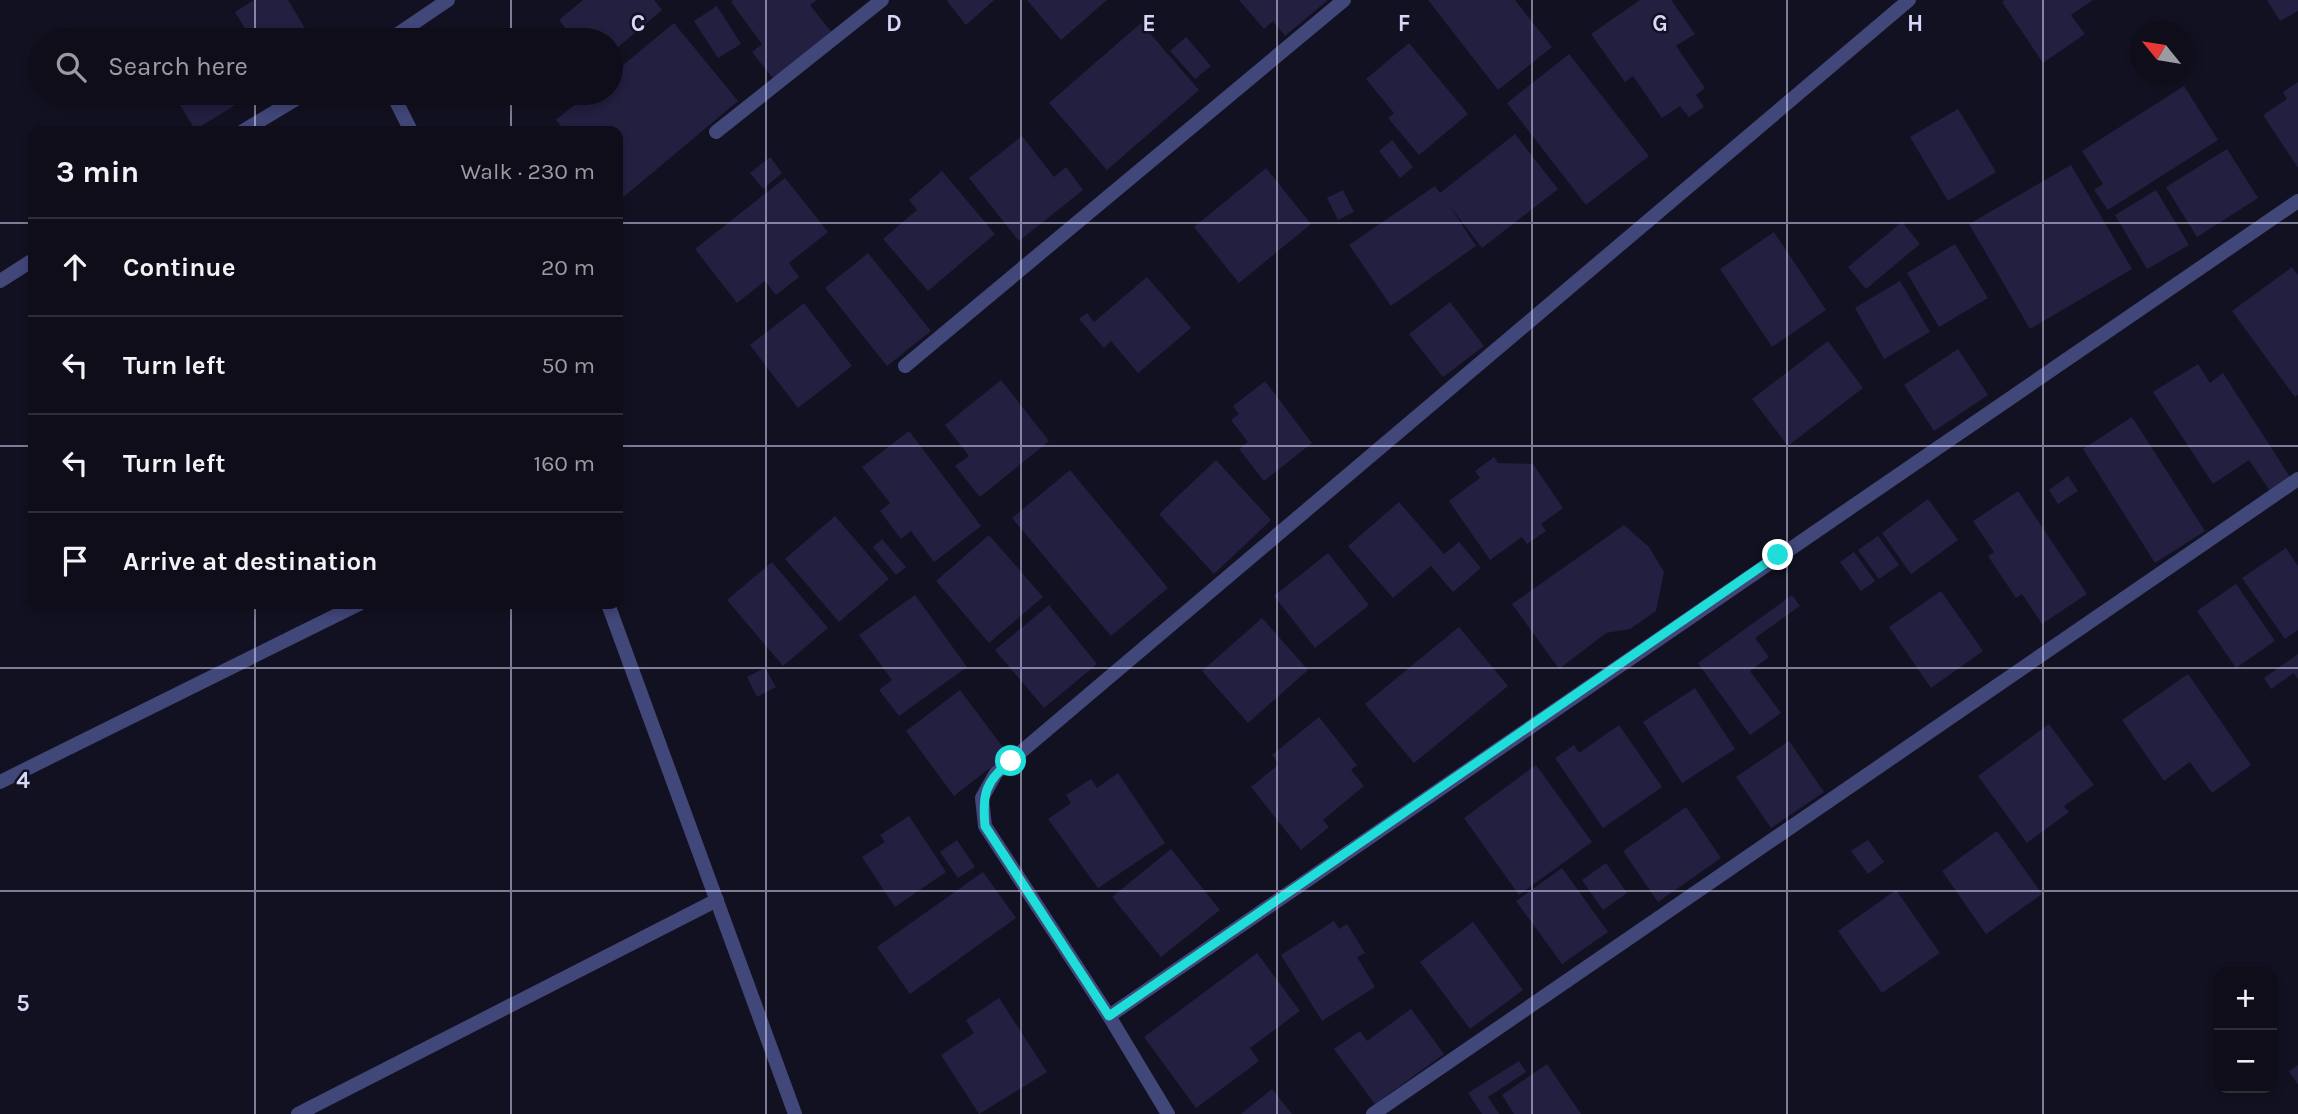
<!DOCTYPE html>
<html lang="en">
<head>
<meta charset="utf-8">
<style>
  body { margin:0; font-family:Karla,sans-serif; background:#1c1b26; color:#f1f3f6 }
  .controls { position:absolute; right:21px; bottom:21px; display:grid; overflow:hidden; border-radius:14px; box-shadow:0 4px 10px #0003 }
  .controls button { width:63px; height:63px; display:grid; place-items:center; padding:0; border:0; border-bottom:2px solid #2e2d38; background:#0e0d19; color:#f1f3f6; font:35px sans-serif }
  .compass { position:absolute; left:2130px; top:21px; width:63px; height:63px; border-radius:50%; background:#0e0d19; box-shadow:0 4px 10px #0003; rotate:300deg }
  .stop { position:absolute; width:21px; height:21px; margin:-16px; border:5px solid #1fddd8; border-radius:50%; background:#fff }
  .stop.end { background:#1fddd8; border-color:#fff; box-shadow:0 2px 7px #0008 }
  .list { margin:0; padding:0; list-style:none }
  h2 { display:flex; justify-content:space-between; align-items:center; height:91px; margin:0; padding:0 28px; font-size:30px }
  h2 small { font-size:23px; font-weight:400; color:#9b9ca2 }
  .list li { display:grid; grid-template-columns:46px 1fr auto; gap:21px; align-items:center; box-sizing:border-box; height:98px; padding:0 28px; border-top:2px solid #2e2d38 }
  .list b { display:block; font-size:26px; white-space:nowrap }
  .list em { font-size:23px; font-style:normal; color:#9b9ca2 }
  .icon { flex:none; width:38px; height:38px; fill:none; stroke:currentColor; stroke-width:2; stroke-linecap:round; stroke-linejoin:round }
  .map { position:relative; flex:none; width:2298px; height:1114px; overflow:hidden }
  .search { position:absolute; background:#0e0d19; box-shadow:0 4px 10px #0003; left:28px; top:28px; width:595px; height:77px; display:flex; align-items:center; gap:18px; box-sizing:border-box; padding:0 24px; border-radius:38px; color:#9b9ca2; font-size:26px }
  .panel { position:absolute; background:#0e0d19; box-shadow:0 4px 10px #0003; left:28px; top:126px; width:595px; height:483px; border-radius:14px }
  .map>svg:first-child { display:block }
  .building { fill:#221f40 }
  .lines { fill:none; stroke-linecap:round; stroke-linejoin:round }
  .minor { stroke:#42477a; stroke-width:14 }
  .route { stroke:#1fddd8; stroke-width:9 }
  .grid { fill:none; stroke:#d7d7f9; stroke-width:2; stroke-opacity:0.55 }
  .grid-label { font-size:23px; text-anchor:middle; font-weight:bold; fill:#d7d7f9; stroke:#121121; stroke-width:5; stroke-linejoin:round; paint-order:stroke }
</style>
</head>
<body>
<div class="map">
<svg width="2298" height="1114" viewBox="0 0 2298 1114">
  <rect width="100%" height="100%" fill="#121121"/>
  <g class="building">
    <polygon points="254,0 288,0 312,40 252,40 235,12"/>
    <polygon points="583,0 654,0 662,10 611,53 611,40 575,40 559,20"/>
    <polygon points="733,0 817,0 810,5 833,34 775,81 752,52 762,44 731,2"/>
    <polygon points="994,0 966,25 947,1 948,0"/>
    <polygon points="1027,0 1107,0 1061,40"/>
    <polygon points="1239,0 1328,0 1285,36 1273,21 1264,29"/>
    <polygon points="1428,0 1515,0 1552,47 1498,90"/>
    <polygon points="1640,0 1671,0 1695,34 1676,46 1705,88 1696,95 1704,107 1689,117 1680,106 1662,118 1633,76 1625,82 1591,34"/>
    <polygon points="2005,0 2093,0 2071,15 2085,34 2043,63 2002,2"/>
    <polygon points="2267,0 2298,0 2298,11 2280,21"/>
    <polygon points="717,6 741,44 718,58 694,21"/>
    <polygon points="674,23 738,101 621,199 618,195 618,131 565,131 556,120 589,93 611,93 611,75"/>
    <polygon points="1141,23 1199,90 1107,170 1049,103"/>
    <polygon points="1186,37 1211,66 1195,79 1170,51"/>
    <polygon points="1409,43 1468,114 1419,155 1388,118 1394,113 1366,79"/>
    <polygon points="1569,54 1649,156 1586,205 1507,103"/>
    <polygon points="2298,82 2298,168 2263,115 2287,99 2283,92"/>
    <polygon points="2184,86 2218,140 2108,210 2094,190 2103,184 2082,151"/>
    <polygon points="173,93 234,93 240,102 195,130"/>
    <polygon points="1958,109 1996,172 1948,201 1910,137"/>
    <polygon points="1515,134 1558,189 1482,248 1449,205 1476,246 1391,306 1349,245 1435,186 1440,193"/>
    <polygon points="1022,136 1054,177 1066,167 1083,190 1019,241 969,178"/>
    <polygon points="1392,140 1413,167 1400,178 1379,151"/>
    <polygon points="2227,149 2258,198 2197,237 2166,187"/>
    <polygon points="770,157 782,173 763,189 750,173"/>
    <polygon points="2071,165 2132,269 2030,329 1969,224"/>
    <polygon points="1266,168 1311,224 1239,283 1194,227"/>
    <polygon points="942,171 995,234 928,291 883,239 917,210 909,200"/>
    <polygon points="785,178 828,232 789,263 799,277 776,295 765,281 737,303 695,249"/>
    <polygon points="1343,190 1354,212 1338,220 1327,198"/>
    <polygon points="2156,190 2189,245 2147,269 2115,215"/>
    <polygon points="1902,222 1920,244 1866,289 1848,267"/>
    <polygon points="1774,232 1826,310 1772,347 1720,269"/>
    <polygon points="1955,244 1988,298 1939,327 1907,273"/>
    <polygon points="868,253 931,331 887,366 825,288"/>
    <polygon points="2292,267 2298,275 2298,395 2295,397 2232,311"/>
    <polygon points="1147,277 1191,328 1138,373 1111,341 1104,348 1079,319 1087,313 1094,322"/>
    <polygon points="1900,281 1930,332 1884,359 1855,308"/>
    <polygon points="1450,302 1484,346 1443,377 1409,334"/>
    <polygon points="804,303 852,366 798,408 750,345"/>
    <polygon points="1828,341 1863,388 1788,446 1752,399"/>
    <polygon points="1958,349 1988,395 1934,431 1904,385"/>
    <polygon points="2198,364 2210,383 2223,373 2292,480 2272,494 2249,460 2213,484 2153,392"/>
    <polygon points="1001,380 1049,441 980,497 955,466 969,456 945,425"/>
    <polygon points="1265,381 1312,443 1264,481 1239,449 1248,442 1231,420 1239,414 1233,406"/>
    <polygon points="2132,417 2205,531 2155,563 2083,449"/>
    <polygon points="909,431 981,526 934,562 911,531 901,539 880,511 890,503 862,467"/>
    <polygon points="1494,457 1498,463 1533,464 1563,508 1541,524 1546,531 1527,544 1522,537 1490,560 1449,501 1480,478 1475,471"/>
    <polygon points="1216,460 1271,520 1214,574 1159,514"/>
    <polygon points="1070,470 1168,588 1111,636 1012,518"/>
    <polygon points="2068,476 2078,491 2058,504 2049,490"/>
    <polygon points="2018,491 2087,594 2042,624 2022,594 2016,598 1988,556 1994,552 1973,521"/>
    <polygon points="1928,499 1958,540 1911,574 1882,533"/>
    <polygon points="1399,502 1444,554 1459,542 1481,568 1453,592 1431,566 1393,598 1348,546"/>
    <polygon points="835,516 889,579 839,622 785,559"/>
    <polygon points="1624,525 1649,547 1664,572 1656,611 1630,629 1606,633 1559,669 1512,604"/>
    <polygon points="989,535 1043,597 989,643 936,581"/>
    <polygon points="1878,536 1899,565 1879,579 1858,550"/>
    <polygon points="882,539 906,567 896,575 873,547"/>
    <polygon points="2286,548 2298,566 2298,630 2285,639 2242,578"/>
    <polygon points="1854,552 1875,581 1861,591 1840,562"/>
    <polygon points="1328,553 1369,605 1315,648 1274,596"/>
    <polygon points="772,562 828,628 783,666 727,600"/>
    <polygon points="2236,584 2275,641 2236,668 2197,611"/>
    <polygon points="1941,591 1983,651 1931,688 1889,627"/>
    <polygon points="915,595 967,667 899,716 879,690 892,680 859,635"/>
    <polygon points="1792,595 1800,606 1755,638 1769,657 1750,671 1781,713 1750,735 1698,663"/>
    <polygon points="1049,605 1097,664 1044,708 995,650"/>
    <polygon points="1262,618 1308,670 1248,723 1202,671"/>
    <polygon points="1459,627 1508,686 1414,763 1365,704"/>
    <polygon points="2298,654 2298,679 2294,673 2271,689 2264,678"/>
    <polygon points="765,668 776,687 757,697 747,677"/>
    <polygon points="2188,674 2251,765 2212,793 2190,762 2164,781 2122,720"/>
    <polygon points="1695,688 1735,749 1682,783 1643,722"/>
    <polygon points="960,690 1008,754 954,796 906,731"/>
    <polygon points="1319,717 1357,765 1351,770 1364,786 1323,820 1329,827 1301,850 1251,787 1279,764 1272,755"/>
    <polygon points="2049,724 2094,785 2064,806 2069,812 2027,843 1978,776"/>
    <polygon points="1619,725 1662,787 1603,828 1555,758 1574,745 1579,753"/>
    <polygon points="1789,741 1824,792 1771,828 1736,777"/>
    <polygon points="1536,765 1592,842 1519,895 1464,818"/>
    <polygon points="1118,773 1165,843 1098,888 1048,819 1071,803 1066,795 1091,779 1097,788"/>
    <polygon points="1686,807 1721,858 1658,902 1623,851"/>
    <polygon points="909,816 946,872 895,907 862,857 885,842 880,835"/>
    <polygon points="1997,831 2042,894 1986,934 1942,871"/>
    <polygon points="957,840 975,867 958,878 940,852"/>
    <polygon points="1868,840 1884,862 1868,874 1851,851"/>
    <polygon points="1171,849 1220,910 1161,957 1112,897"/>
    <polygon points="1606,863 1627,893 1603,910 1582,880"/>
    <polygon points="1562,868 1608,932 1562,964 1516,901"/>
    <polygon points="983,872 1016,918 910,994 877,947"/>
    <polygon points="1896,890 1940,953 1882,993 1838,931"/>
    <polygon points="1334,921 1339,929 1347,924 1365,953 1357,957 1375,987 1322,1021 1281,955"/>
    <polygon points="1473,922 1523,990 1470,1029 1420,962"/>
    <polygon points="1257,953 1300,1011 1250,1048 1259,1061 1196,1108 1144,1037"/>
    <polygon points="999,998 1047,1072 979,1114 941,1055 974,1033 966,1020"/>
    <polygon points="1411,1009 1444,1054 1375,1104 1334,1049 1360,1031 1367,1041"/>
    <polygon points="1519,1061 1526,1072 1488,1097 1499,1114 1482,1114 1468,1093"/>
    <polygon points="1547,1064 1581,1114 1514,1114 1502,1095"/>
    <polygon points="2298,1065 2298,1085 2289,1071"/>
    <polygon points="1272,1089 1292,1114 1241,1114"/>
  </g>
  <g class="lines">
    <g class="minor">
      <polyline points="389,40 448,0"/>
      <polyline points="392,93 411,131"/>
      <polyline points="243,131 306,93"/>
      <polyline points="716,132 882,0"/>
      <polyline points="0,281 33,260"/>
      <polyline points="905,366 1344,0"/>
      <polyline points="608,604 795,1114"/>
      <polyline points="0,782 359,604"/>
      <polyline points="1109,1016 2298,201"/>
      <polyline points="298,1114 717,900"/>
      <polyline points="1168,1114 1109,1016 985,826 982,798 996,773 1909,0"/>
      <polyline points="1373,1114 2298,479"/>
    </g>
  </g>
  <g class="lines">
    <path class="route" d="M1011,761C985,781 982,795 985,826L1109,1016L1778,555"/>
  </g>
  <path class="grid" d="M255,0V40M511,0V40M766,0V1114M1021,0V1114M1277,0V1114M1532,0V1114M1787,0V1114M2043,0V1114M255,93V131M511,93V131M0,223H33M618,223H2298M0,446H33M618,446H2298M255,604V1114M511,604V1114M0,668H2298M0,891H2298"/>
  <g class="grid-label">
    <text x="638" y="31">C</text>
    <text x="894" y="31">D</text>
    <text x="1149" y="31">E</text>
    <text x="1404" y="31">F</text>
    <text x="1660" y="31">G</text>
    <text x="1915" y="31">H</text>
    <text x="23" y="788">4</text>
    <text x="23" y="1011">5</text>
  </g>
</svg>
<div class="controls">
<button>+</button>
<button>−</button>
</div>
<svg class="compass" viewBox="-18 -18 36 36"><path d="M0-13l5 13h-10z" fill="#e53935"/><path d="M0 13l5-13h-10z" fill="#9b9ca2"/></svg>
<div class="stop" style="left:1011px;top:761px"></div>
<div class="stop end" style="left:1778px;top:555px"></div>
<div class="search"><svg class="icon" aria-label="search" viewBox="0 0 24 24"><circle cx="10" cy="10" r="6"/><path d="M15 15l6 6"/></svg>Search here</div>
<section class="panel">
<h2>3 min<small>Walk · 230 m</small></h2>
<ul class="list">
<li><svg class="icon" aria-label="ahead" viewBox="0 0 24 24"><path d="M12 20V5M6 11l6-6 6 6"/></svg><div><b>Continue</b></div><em>20 m</em></li>
<li><svg class="icon" aria-label="left" viewBox="0 0 24 24"><path d="M17 20v-9H6M10 6l-5 5 5 5"/></svg><div><b>Turn left</b></div><em>50 m</em></li>
<li><svg class="icon" aria-label="left" viewBox="0 0 24 24"><path d="M17 20v-9H6M10 6l-5 5 5 5"/></svg><div><b>Turn left</b></div><em>160 m</em></li>
<li><svg class="icon" aria-label="arrive" viewBox="0 0 24 24"><path d="M6 21V4h12l-3 4 3 4H6"/></svg><div><b>Arrive at destination</b></div></li>
</ul>
</section>
</div>
</body>
</html>
